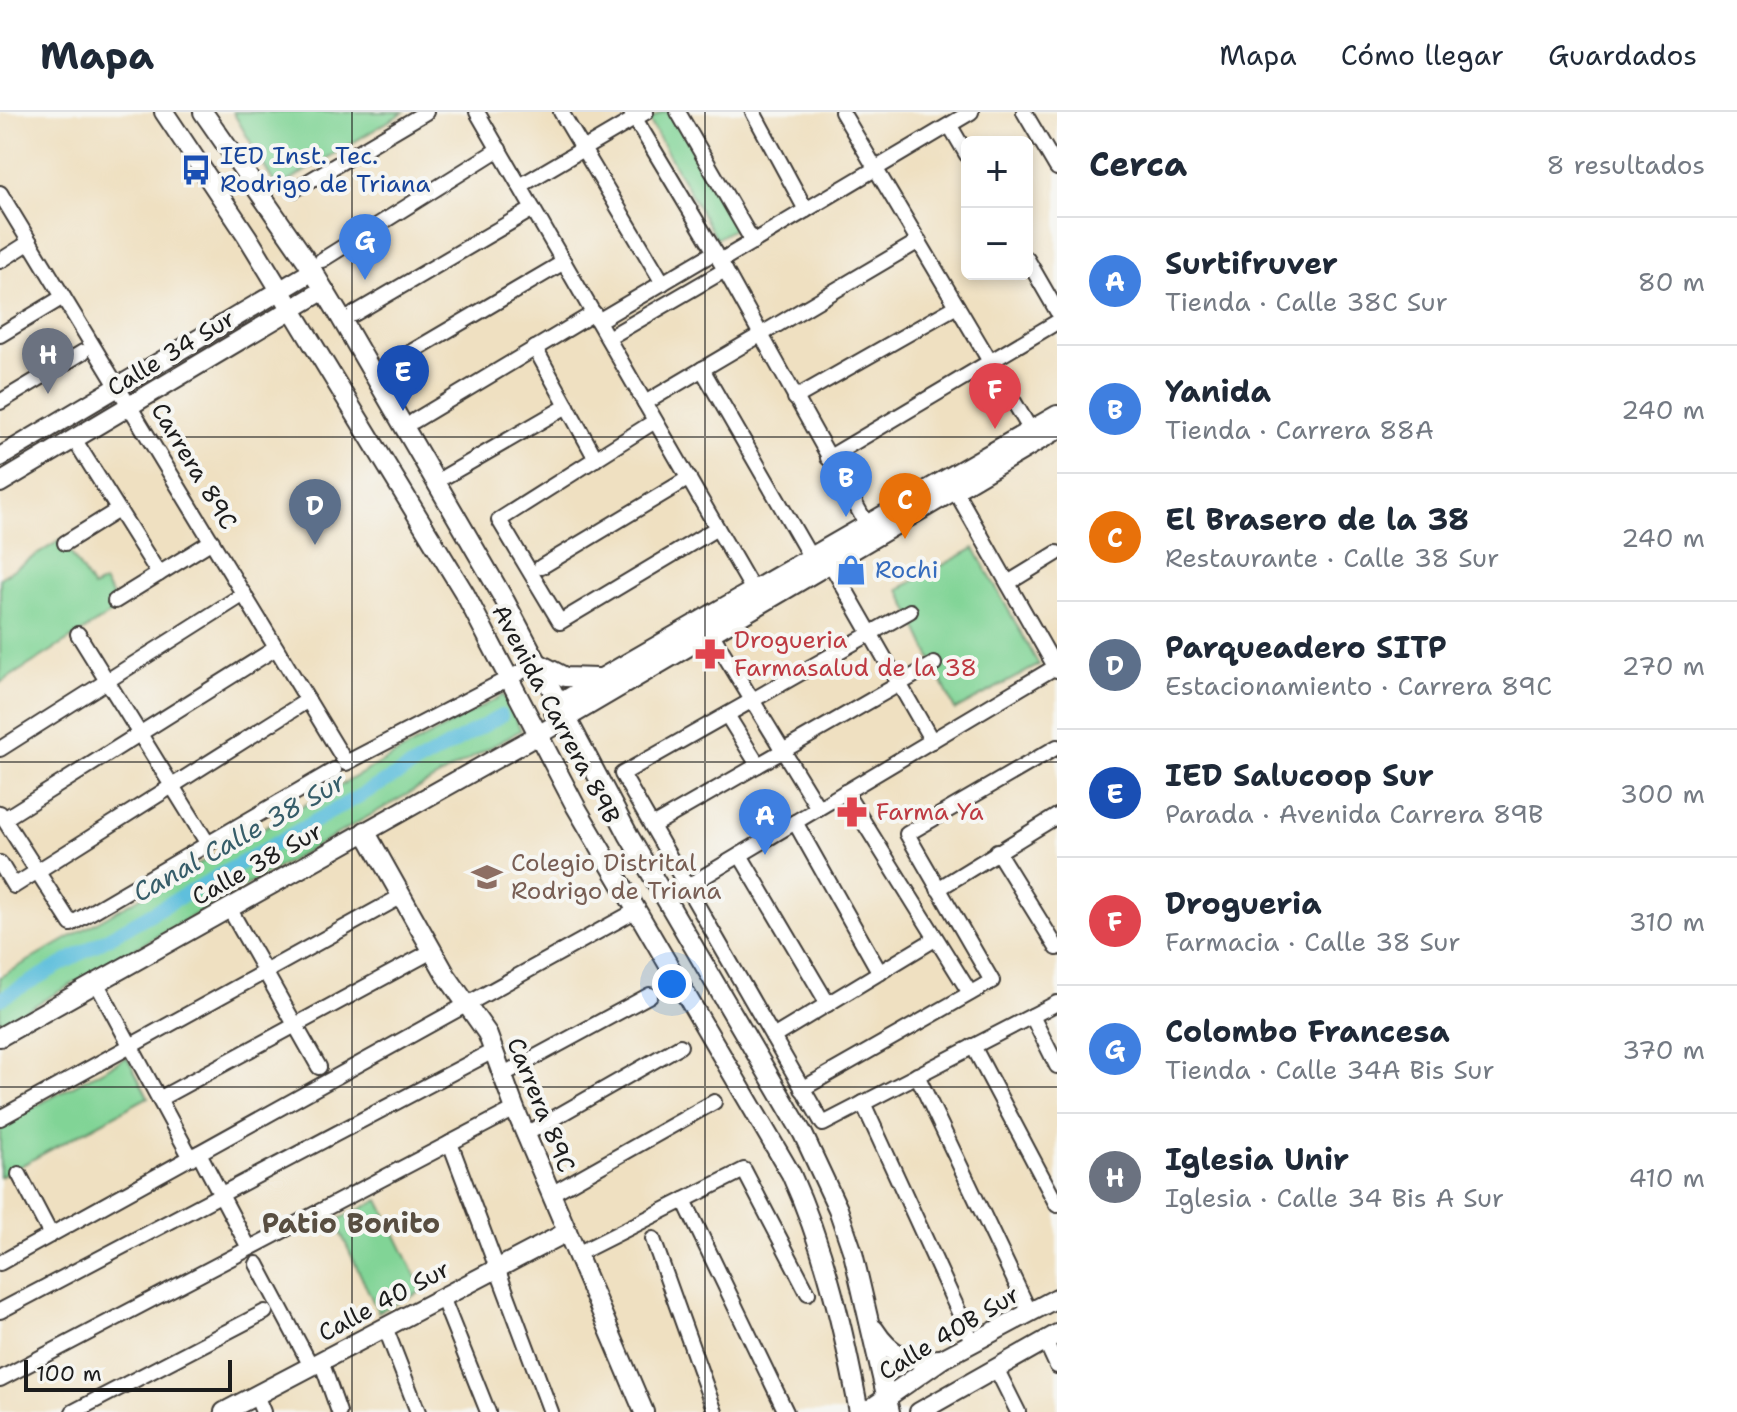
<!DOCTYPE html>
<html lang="es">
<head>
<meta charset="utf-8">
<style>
  body { margin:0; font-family:"Shantell Sans",sans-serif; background:#f6f6f7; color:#1f2937 }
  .controls { position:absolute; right:24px; top:24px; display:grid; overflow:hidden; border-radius:12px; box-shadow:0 4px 12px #0003 }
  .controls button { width:72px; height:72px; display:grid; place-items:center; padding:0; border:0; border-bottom:2px solid #e0e1e3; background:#fff; color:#1f2937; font:40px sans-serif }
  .scale { position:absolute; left:24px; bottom:20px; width:208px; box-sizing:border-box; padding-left:8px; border:4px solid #1c1c1c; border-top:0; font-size:22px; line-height:28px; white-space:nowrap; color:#1c1c1c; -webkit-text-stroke:6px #f6f6f2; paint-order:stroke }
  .you { position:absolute; left:672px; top:872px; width:28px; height:28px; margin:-20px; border:6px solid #fff; border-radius:50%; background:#1a73e8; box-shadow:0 0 0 12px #1a73e833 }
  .badge { display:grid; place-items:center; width:52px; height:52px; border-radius:50%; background:#1a73e8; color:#fff; font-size:26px; font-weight:700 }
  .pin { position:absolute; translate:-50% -66px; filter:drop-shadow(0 2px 4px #0008) }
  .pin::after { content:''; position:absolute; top:42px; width:28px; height:24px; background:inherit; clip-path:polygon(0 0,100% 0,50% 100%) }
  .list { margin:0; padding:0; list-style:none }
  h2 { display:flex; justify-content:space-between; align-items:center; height:104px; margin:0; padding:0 32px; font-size:34px }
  h2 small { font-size:26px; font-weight:400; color:#747a83 }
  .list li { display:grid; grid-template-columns:52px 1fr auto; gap:24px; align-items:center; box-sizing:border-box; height:128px; padding:0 32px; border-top:2px solid #e0e1e3 }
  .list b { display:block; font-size:30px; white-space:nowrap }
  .list p { margin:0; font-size:26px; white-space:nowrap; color:#747a83 }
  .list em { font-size:26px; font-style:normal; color:#747a83 }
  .map { position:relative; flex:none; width:1057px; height:1300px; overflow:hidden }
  header { display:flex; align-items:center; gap:48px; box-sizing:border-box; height:112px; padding:0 40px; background:#fff; border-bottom:2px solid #e0e1e3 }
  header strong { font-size:38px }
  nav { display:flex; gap:44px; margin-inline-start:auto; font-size:28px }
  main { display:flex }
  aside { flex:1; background:#fff }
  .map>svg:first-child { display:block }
  .green { fill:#81d496; stroke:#4e7859; stroke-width:2 }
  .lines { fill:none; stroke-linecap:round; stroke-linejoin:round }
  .canal { stroke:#5ebfdc; stroke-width:14 }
  .street-casing { stroke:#3c3935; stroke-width:18 }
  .secondary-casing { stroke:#3c3935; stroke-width:22 }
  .street { stroke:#fff; stroke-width:14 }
  .secondary { stroke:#fff; stroke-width:18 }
  .grid { fill:none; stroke:#1c1c1c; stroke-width:2; stroke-opacity:0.55 }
  .labels { text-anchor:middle; stroke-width:8; stroke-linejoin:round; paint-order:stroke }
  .transit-label { font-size:24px; fill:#164399; stroke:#f6f6f2; text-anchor:start }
  .street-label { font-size:24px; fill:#1c1c1c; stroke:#f6f6f2 }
  .shop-label { font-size:24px; fill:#366cbe; stroke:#f6f6f2; text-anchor:start }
  .health-label { font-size:24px; fill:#be3a42; stroke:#f6f6f2; text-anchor:start }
  .education-label { font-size:24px; fill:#785e54; stroke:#f6f6f2; text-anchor:start }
  .water-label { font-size:26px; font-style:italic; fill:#365d69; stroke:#f6f6f2 }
  .quarter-label { font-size:28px; font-weight:bold; fill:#584e41; stroke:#f6f6f2 }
</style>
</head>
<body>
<header>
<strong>Mapa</strong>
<nav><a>Mapa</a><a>Cómo llegar</a><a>Guardados</a></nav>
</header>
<main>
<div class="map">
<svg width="1057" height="1300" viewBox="0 0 1057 1300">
  <rect width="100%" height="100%" fill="#f6f6f2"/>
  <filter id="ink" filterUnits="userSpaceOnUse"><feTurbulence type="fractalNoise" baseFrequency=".0125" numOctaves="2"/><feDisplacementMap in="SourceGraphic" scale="16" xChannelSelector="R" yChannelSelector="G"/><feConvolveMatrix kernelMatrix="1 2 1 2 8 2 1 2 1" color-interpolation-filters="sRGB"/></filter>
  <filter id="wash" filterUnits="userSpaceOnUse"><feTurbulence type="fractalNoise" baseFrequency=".006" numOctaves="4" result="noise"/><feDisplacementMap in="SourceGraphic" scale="32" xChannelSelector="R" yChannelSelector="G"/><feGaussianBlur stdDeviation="1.8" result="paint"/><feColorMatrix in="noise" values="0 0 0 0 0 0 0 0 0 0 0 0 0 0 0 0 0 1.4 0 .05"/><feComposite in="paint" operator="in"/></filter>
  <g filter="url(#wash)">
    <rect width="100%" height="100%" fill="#efe0c1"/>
    <g class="green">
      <polygon points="233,0 404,0 277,76"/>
      <polygon points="663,0 672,0 737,115 716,127 649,8"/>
      <polygon points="62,427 93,476 104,470 120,496 0,571 0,466"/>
      <polygon points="974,436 1039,553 955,598 899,477"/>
      <polygon points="503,583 521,618 0,913 0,865 213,744"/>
      <polygon points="127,945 148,985 0,1065 0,1013"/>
      <polygon points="379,1088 423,1179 378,1200 335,1109"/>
    </g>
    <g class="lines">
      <polyline class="canal" points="0,887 501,604"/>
    </g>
  </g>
  <g filter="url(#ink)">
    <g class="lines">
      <g class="street-casing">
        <g id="street">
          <polyline points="477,0 757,485"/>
          <polyline points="561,0 663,171"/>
          <polyline points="631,0 715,140 867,413"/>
          <polyline points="678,0 753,130"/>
          <polyline points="753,0 806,98"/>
          <polyline points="842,0 1036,327"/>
          <polyline points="1024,0 1057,56"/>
          <polyline points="950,14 967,43"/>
          <polyline points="520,74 646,0"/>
          <polyline points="294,78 426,0"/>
          <polyline points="0,81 346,651 538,551"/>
          <polyline points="1027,147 1057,199"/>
          <polyline points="322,148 499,37"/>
          <polyline points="0,149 30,130"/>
          <polyline points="720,149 971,0"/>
          <polyline points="354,202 533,97"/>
          <polyline points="598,209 715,140"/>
          <polyline points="0,223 63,185"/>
          <polyline points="608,226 725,158"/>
          <polyline points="535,236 596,347"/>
          <polyline points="384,256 564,150"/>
          <polyline points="702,257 811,446"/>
          <polyline points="795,286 957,194"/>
          <polyline points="0,290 83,240"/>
          <polyline points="645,291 919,129"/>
          <polyline points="414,309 594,201"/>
          <polyline points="655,309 499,408 560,510 717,416"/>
          <polyline points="74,327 159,462"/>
          <polyline points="828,346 1057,210"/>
          <polyline points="446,364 567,294"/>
          <polyline points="955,378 1057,558"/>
          <polyline points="65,431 118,398"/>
          <polyline points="830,451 932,629"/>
          <polyline points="541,455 689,366"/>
          <polyline points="1008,471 1057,441"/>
          <polyline points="115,489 212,429"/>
          <polyline points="910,499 622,662 823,1012 1057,891"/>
          <polyline points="711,521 818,696"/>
          <polyline points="78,522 208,732"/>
          <polyline points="727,603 758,653"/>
          <polyline points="0,637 244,482"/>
          <polyline points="845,680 970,881"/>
          <polyline points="0,701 71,812 334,658"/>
          <polyline points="4,707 276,536"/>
          <polyline points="795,710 880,861"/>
          <polyline points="652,714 934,552"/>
          <polyline points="997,739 1057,836"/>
          <polyline points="740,743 828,892"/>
          <polyline points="0,751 14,774 308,588"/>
          <polyline points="938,777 1057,704"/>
          <polyline points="666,787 1057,554"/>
          <polyline points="229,796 319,955"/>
          <polyline points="96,870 191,1046"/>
          <polyline points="1032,904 1057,954"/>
          <polyline points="773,925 930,830"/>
          <polyline points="973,934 1057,1093"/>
          <polyline points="502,963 650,883"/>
          <polyline points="917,963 1030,1201"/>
          <polyline points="802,977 992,869 907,722 1057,635"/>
          <polyline points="159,987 432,839"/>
          <polyline points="863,991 973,1231"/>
          <polyline points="0,1006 402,784"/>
          <polyline points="526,1022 680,934"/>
          <polyline points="450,1031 551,1300"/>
          <polyline points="199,1041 249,1136"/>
          <polyline points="19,1062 51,1123"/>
          <polyline points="551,1082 714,990"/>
          <polyline points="684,1088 786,1300"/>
          <polyline points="653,1127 715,1300"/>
          <polyline points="577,1142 744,1058 808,1181"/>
          <polyline points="0,1151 637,798"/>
          <polyline points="257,1152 311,1254"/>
          <polyline points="442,1185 488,1300"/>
          <polyline points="0,1199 493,939"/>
          <polyline points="385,1215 418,1300"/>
          <polyline points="1045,1228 1057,1254"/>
          <polyline points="321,1249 339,1300"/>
          <polyline points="996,1256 1018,1300"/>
          <polyline points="0,1267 515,997"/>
          <polyline points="256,1283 263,1300"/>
          <polyline points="73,1300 265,1200"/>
        </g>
      </g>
      <g class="secondary-casing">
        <g id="secondary">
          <path d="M164,0L247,124L465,482L576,695L791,1062C825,1137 844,1219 859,1300"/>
          <polyline points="203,0 306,148 338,201 505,489 629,724 803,1022 838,1097 853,1141 890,1300"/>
          <polyline points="0,345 313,159"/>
          <polyline points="0,371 324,178"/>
          <polyline points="540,552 565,565 598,566"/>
          <polyline points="554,600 559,592 605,564 1057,303"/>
          <polyline points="365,719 446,863 487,921 515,997 644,1300"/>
          <polyline points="0,925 538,623 1057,318"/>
          <path d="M874,1217C893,1247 909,1249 942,1247"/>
          <polyline points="224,1300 567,1120"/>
          <polyline points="866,1300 942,1247 1057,1186"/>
          <polyline points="919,1300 1057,1222"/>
        </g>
      </g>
      <use href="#street" class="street"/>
      <use href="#secondary" class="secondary"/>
    </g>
  </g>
  <path class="grid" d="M352,0V1300M705,0V1300M0,325H1057M0,650H1057M0,975H1057"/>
  <defs>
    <g id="bus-bare" transform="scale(2.4)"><path d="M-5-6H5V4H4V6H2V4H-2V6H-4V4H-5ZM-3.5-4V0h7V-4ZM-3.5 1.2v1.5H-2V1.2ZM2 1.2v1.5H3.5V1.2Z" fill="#1a4fb4" stroke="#f6f6f2" stroke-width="2.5" paint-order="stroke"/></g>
    <g id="shop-bare" transform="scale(2.4)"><path d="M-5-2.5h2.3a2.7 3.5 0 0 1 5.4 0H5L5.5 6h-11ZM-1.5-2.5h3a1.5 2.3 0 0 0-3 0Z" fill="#3f7fe0" stroke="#f6f6f2" stroke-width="2.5" paint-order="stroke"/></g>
    <g id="pharmacy-bare" transform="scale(2.4)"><path d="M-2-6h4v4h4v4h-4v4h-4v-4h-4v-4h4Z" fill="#e0444e" stroke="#f6f6f2" stroke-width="2.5" paint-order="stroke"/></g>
    <g id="school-bare" transform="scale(2.4)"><path d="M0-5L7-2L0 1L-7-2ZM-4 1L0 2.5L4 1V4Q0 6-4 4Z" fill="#8d6e63" stroke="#f6f6f2" stroke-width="2.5" paint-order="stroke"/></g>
  </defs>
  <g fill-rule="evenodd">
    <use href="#bus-bare" x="196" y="58"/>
    <use href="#shop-bare" x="851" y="458"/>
    <use href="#pharmacy-bare" x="710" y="542"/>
    <use href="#pharmacy-bare" x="852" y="700"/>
    <use href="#school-bare" x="487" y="765"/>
  </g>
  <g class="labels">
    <g class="transit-label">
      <text x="220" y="52">IED Inst. Tec.<tspan x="220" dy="28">Rodrigo de Triana</tspan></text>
    </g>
    <g class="street-label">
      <text transform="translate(171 241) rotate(-31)" y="8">Calle 34 Sur</text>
      <text transform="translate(194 354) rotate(59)" y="8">Carrera 89C</text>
      <text transform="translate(556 602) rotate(62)" y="8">Avenida Carrera 89B</text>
      <text transform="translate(257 752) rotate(-29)" y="8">Calle 38 Sur</text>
      <text transform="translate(541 993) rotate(68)" y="8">Carrera 89C</text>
      <text transform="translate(384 1189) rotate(-28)" y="8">Calle 40 Sur</text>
      <text transform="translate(949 1221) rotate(-31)" y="8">Calle 40B Sur</text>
    </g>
    <g class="shop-label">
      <text x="875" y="466">Rochi</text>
    </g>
    <g class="health-label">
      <text x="734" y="536">Drogueria<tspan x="734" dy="28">Farmasalud de la 38</tspan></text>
      <text x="876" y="708">Farma Ya</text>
    </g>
    <g class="education-label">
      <text x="511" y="759">Colegio Distrital<tspan x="511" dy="28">Rodrigo de Triana</tspan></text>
    </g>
    <g class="water-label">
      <text transform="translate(239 725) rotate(-29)" y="9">Canal Calle 38 Sur</text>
    </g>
    <g class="quarter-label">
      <text x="351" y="1121">Patio Bonito</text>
    </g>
  </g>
</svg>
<div class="controls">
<button>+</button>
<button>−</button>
</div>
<div class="scale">100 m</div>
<div class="you"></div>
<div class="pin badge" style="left:765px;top:743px;background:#3f7fe0">A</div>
<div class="pin badge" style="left:846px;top:405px;background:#3f7fe0">B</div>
<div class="pin badge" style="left:905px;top:427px;background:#e8710a">C</div>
<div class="pin badge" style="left:315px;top:433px;background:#5c6f8a">D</div>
<div class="pin badge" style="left:403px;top:299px;background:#1a4fb4">E</div>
<div class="pin badge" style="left:995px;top:317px;background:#e0444e">F</div>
<div class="pin badge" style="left:365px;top:168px;background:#3f7fe0">G</div>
<div class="pin badge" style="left:48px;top:282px;background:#6b7280">H</div>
</div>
<aside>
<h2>Cerca<small>8 resultados</small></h2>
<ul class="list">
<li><span class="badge" style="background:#3f7fe0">A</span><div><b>Surtifruver</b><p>Tienda · Calle 38C Sur</p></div><em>80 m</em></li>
<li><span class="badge" style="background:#3f7fe0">B</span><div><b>Yanida</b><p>Tienda · Carrera 88A</p></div><em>240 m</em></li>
<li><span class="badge" style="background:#e8710a">C</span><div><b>El Brasero de la 38</b><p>Restaurante · Calle 38 Sur</p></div><em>240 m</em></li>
<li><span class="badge" style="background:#5c6f8a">D</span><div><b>Parqueadero SITP</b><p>Estacionamiento · Carrera 89C</p></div><em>270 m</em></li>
<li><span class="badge" style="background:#1a4fb4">E</span><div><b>IED Salucoop Sur</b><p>Parada · Avenida Carrera 89B</p></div><em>300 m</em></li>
<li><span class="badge" style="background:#e0444e">F</span><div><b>Drogueria</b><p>Farmacia · Calle 38 Sur</p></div><em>310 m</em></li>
<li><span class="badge" style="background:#3f7fe0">G</span><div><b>Colombo Francesa</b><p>Tienda · Calle 34A Bis Sur</p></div><em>370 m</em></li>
<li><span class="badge" style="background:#6b7280">H</span><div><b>Iglesia Unir</b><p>Iglesia · Calle 34 Bis A Sur</p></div><em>410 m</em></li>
</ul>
</aside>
</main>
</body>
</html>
